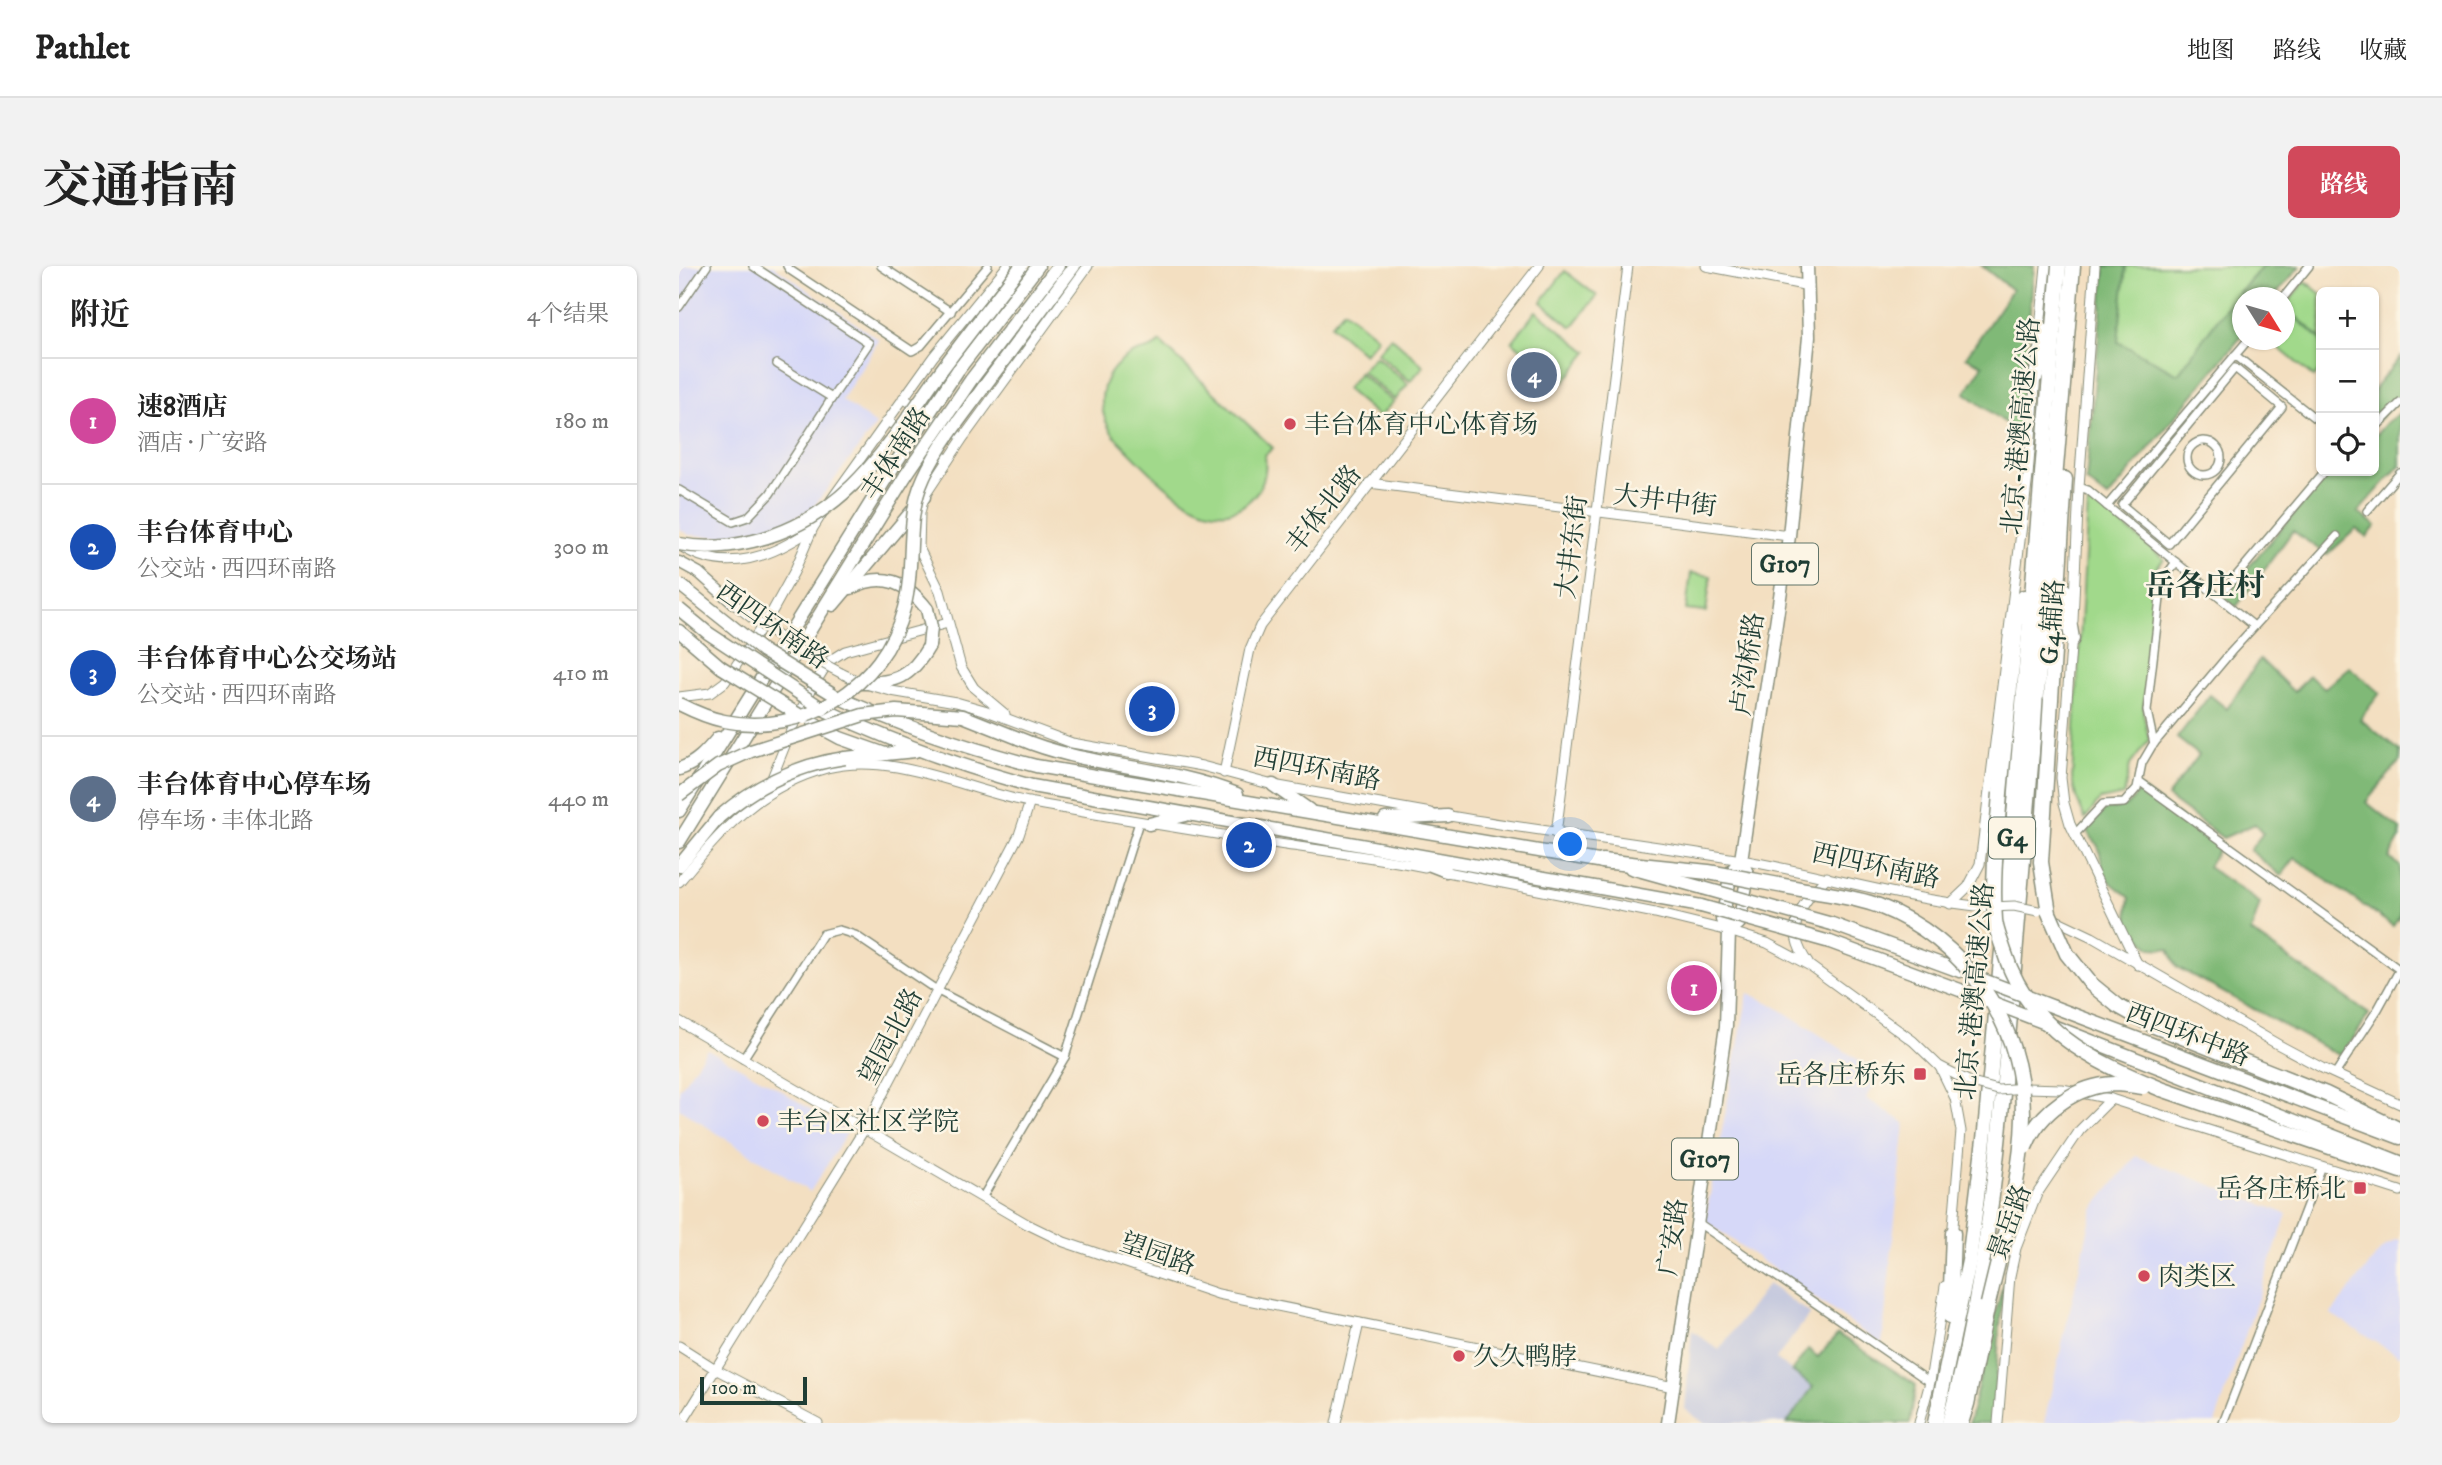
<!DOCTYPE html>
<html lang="zh">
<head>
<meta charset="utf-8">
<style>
  body { margin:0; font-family:"IM FELL DW Pica","Noto Serif SC",serif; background:#f2f2f2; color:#222 }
  .controls { position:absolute; right:21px; top:21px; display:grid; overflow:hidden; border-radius:10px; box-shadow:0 2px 5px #0004 }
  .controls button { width:63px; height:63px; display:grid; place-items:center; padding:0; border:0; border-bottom:2px solid #e0e0e0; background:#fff; color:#222; font:35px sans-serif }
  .compass { position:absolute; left:1553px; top:21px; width:63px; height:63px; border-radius:50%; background:#fff; box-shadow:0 2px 5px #0004; rotate:127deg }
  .scale { position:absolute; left:21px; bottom:18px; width:107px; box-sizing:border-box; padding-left:7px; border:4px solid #1f3d34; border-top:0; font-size:19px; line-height:24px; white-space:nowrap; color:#1f3d34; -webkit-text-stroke:5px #fcf5e5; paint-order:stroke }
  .you { position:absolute; left:892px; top:579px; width:24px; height:24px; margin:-18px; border:5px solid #fff; border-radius:50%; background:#1a73e8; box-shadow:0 0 0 10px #1a73e833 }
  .badge { display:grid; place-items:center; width:46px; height:46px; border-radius:50%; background:#d1495b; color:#fff; font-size:23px; font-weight:700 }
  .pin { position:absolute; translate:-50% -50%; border:4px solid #fff; box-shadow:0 2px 7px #0006 }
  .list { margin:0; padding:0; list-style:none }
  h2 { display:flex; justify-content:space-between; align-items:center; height:91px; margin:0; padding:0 28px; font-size:30px }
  h2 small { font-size:23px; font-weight:400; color:#767676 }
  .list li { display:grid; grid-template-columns:46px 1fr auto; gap:21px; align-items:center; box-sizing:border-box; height:126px; padding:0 28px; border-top:2px solid #e0e0e0 }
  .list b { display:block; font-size:26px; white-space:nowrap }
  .list p { margin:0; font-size:23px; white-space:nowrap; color:#767676 }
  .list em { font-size:23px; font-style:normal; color:#767676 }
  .icon { flex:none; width:38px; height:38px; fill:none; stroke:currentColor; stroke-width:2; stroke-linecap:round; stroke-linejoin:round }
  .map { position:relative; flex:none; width:1721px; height:1157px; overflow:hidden; border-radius:10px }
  header { display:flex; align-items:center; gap:42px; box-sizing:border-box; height:98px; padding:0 35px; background:#fff; border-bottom:2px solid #e0e0e0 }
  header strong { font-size:33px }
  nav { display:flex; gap:38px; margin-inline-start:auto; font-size:24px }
  .intro { display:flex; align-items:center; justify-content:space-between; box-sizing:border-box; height:168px; padding:0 42px }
  h1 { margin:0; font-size:49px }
  .button { padding:18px 32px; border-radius:10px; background:#d1495b; color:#fff; font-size:24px; font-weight:700 }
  main { display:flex; gap:42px; padding:0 42px }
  aside { flex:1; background:#fff; border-radius:10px; box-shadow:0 2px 5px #0004 }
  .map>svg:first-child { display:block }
  .built { fill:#d6d8f8 }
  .industrial { fill:#bec3dd }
  .green { fill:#a1d98b; stroke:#608b60; stroke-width:2 }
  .forest { fill:#80b977; stroke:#507b56; stroke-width:2 }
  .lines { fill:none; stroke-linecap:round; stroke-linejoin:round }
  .minor-casing { stroke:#898e7a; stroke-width:10 }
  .tertiary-casing { stroke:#898e7a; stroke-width:11 }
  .secondary-casing { stroke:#898e7a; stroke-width:13 }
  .trunk-casing { stroke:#898e7a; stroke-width:15 }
  .motorway-casing { stroke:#898e7a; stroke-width:17 }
  .minor { stroke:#fff; stroke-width:7 }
  .tertiary { stroke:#fff; stroke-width:9 }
  .secondary { stroke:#fff; stroke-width:10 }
  .trunk { stroke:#fff; stroke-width:12 }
  .motorway { stroke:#fff; stroke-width:14 }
  .tertiary-bridge-casing { stroke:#898e7a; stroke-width:11; stroke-linecap:butt }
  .trunk-bridge-casing { stroke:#898e7a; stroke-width:15; stroke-linecap:butt }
  .motorway-bridge-casing { stroke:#898e7a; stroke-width:17; stroke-linecap:butt }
  .tertiary-bridge { stroke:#fff; stroke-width:9 }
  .trunk-bridge { stroke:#fff; stroke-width:12 }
  .motorway-bridge { stroke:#fff; stroke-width:14 }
  .poi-dot { fill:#d1495b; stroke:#fcf5e5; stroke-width:2.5 }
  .labels { text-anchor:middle; stroke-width:5; stroke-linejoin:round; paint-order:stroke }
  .shield { fill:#fcf5e5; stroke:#617469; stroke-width:2 }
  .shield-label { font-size:24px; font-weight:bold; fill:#1f3d34 }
  .poi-label { font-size:26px; fill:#1f3d34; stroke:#fcf5e5; text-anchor:start }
  .street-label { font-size:26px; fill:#1f3d34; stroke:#fcf5e5 }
  .quarter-label { font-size:30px; font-weight:bold; fill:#1f3d34; stroke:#fcf5e5 }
</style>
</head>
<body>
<header>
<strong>Pathlet</strong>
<nav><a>地图</a><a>路线</a><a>收藏</a></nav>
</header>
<div class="intro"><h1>交通指南</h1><a class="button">路线</a></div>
<main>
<aside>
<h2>附近<small>4个结果</small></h2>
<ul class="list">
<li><span class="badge" style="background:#d1479c">1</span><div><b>速8酒店</b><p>酒店 · 广安路</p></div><em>180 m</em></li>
<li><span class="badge" style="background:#1a4fb4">2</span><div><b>丰台体育中心</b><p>公交站 · 西四环南路</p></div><em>300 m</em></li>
<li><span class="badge" style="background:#1a4fb4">3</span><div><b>丰台体育中心公交场站</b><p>公交站 · 西四环南路</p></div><em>410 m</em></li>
<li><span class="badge" style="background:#5c6f8a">4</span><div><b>丰台体育中心停车场</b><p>停车场 · 丰体北路</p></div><em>440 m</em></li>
</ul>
</aside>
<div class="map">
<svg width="1721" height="1157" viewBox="0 0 1721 1157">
  <rect width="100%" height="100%" fill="#fcf5e5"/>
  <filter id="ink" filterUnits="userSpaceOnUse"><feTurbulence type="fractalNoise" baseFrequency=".0143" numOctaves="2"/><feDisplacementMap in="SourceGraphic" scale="14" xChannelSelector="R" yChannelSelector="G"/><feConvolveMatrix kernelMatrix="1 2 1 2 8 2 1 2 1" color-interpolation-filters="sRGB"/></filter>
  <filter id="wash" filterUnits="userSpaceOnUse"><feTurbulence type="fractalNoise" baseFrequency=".00686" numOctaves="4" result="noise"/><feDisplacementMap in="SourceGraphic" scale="28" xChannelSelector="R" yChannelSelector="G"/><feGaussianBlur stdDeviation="1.57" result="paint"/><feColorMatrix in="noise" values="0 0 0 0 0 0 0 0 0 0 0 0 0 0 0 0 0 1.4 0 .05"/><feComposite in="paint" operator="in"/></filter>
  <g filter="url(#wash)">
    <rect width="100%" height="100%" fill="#f3dfc1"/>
    <g class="built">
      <polygon points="5,0 95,0 200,74 163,134 197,159 133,243 100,260 43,271 10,269 0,263 0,8"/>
      <polygon points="1069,727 1091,737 1203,809 1187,832 1226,857 1203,1079 1026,955"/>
      <polygon points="28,783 97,821 168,867 131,926 0,843 0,824"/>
      <polygon points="1457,890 1608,948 1536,1157 1365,1157 1414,943"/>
      <polygon points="1717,974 1721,975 1721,1091 1652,1048 1702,984"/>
    </g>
    <polygon class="industrial" points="1089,1018 1131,1048 1097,1093 1134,1121 1108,1157 1025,1157 1006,1143 1013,1064 1040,1084"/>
    <g class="green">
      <polygon points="1447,0 1584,0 1548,40 1499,108 1438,76"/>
      <polygon points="886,5 918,30 893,61 862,36"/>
      <polygon points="1626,15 1642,28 1642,72 1606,41"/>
      <polygon points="1606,43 1642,74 1642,103 1635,111 1590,74 1605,74"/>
      <polygon points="665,44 699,72 685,88 652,59"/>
      <polygon points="857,45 909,86 885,116 833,76"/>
      <polygon points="712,71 745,100 731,115 698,87"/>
      <path d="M481,76L594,182L586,189C588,206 585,220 572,233C528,278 466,199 436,171C415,143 419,108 451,89C463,82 471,86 481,76Z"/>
      <polygon points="696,90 729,118 716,134 682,105"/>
      <polygon points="680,107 714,136 700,151 667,123"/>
      <polygon points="1414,235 1485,293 1478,301 1464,446 1470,474 1451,499 1445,529 1421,534 1406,553 1397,531 1393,513 1409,237"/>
      <polygon points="1012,307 1032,310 1027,346 1007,344"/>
    </g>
    <g class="forest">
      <polygon points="1303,0 1355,0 1340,167 1286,127 1304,99 1287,91 1333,24"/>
      <polygon points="1426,0 1447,0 1439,76 1499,108 1548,40 1584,0 1621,0 1595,31 1563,32 1563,70 1429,232 1407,215"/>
      <polygon points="1721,91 1721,132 1695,158 1695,123"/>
      <polygon points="1721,147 1721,199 1679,246 1697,260 1688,271 1677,263 1648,289 1614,265 1557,341 1544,331 1651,205 1695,205 1695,171 1708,156"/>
      <polygon points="1581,393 1615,426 1630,410 1646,422 1670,401 1701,427 1681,453 1721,485 1721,495 1687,536 1721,563 1721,572 1710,592 1721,600 1721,650 1714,660 1616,592 1602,610 1571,584 1584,567 1576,558 1544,572 1488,531 1520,489 1498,472 1531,429 1548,443"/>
      <path d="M1463,523L1541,580L1529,601L1581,637L1572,666L1690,748L1665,787L1659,789L1498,701L1490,683L1472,682L1450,661L1449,643L1451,632C1445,625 1436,622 1430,614C1421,602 1423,595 1420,583C1418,576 1411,572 1408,565L1425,544L1447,540Z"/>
      <polygon points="1325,1013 1313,1157 1290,1157"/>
      <polygon points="1159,1068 1237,1119 1231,1157 1108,1157 1134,1121 1113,1105 1129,1083 1139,1091"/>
    </g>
  </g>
  <g filter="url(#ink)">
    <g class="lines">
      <g class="minor-casing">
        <g id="minor">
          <polyline points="74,0 190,77 153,132"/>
          <polyline points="108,0 111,4 233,85 242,80 309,0"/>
          <polyline points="202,0 272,46"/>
          <polyline points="1604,32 1630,0"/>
          <polyline points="0,41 28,0"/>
          <polyline points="1556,89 1642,157"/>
          <polygon points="1556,102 1603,141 1490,278 1443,239"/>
          <polyline points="1695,163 1721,137"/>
          <circle cx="1525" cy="192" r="17"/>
          <polyline points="1400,221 1409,224 1428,240 1569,74"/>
          <polyline points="0,224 54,256 69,251 91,228 153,132 98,98"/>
          <polyline points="1428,240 1575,360"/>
          <polyline points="1688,245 1721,207"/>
          <polyline points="1548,321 1646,205"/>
          <polyline points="1475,478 1468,445 1483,315 1497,296"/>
          <polyline points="1460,515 1721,704"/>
          <polyline points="1396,568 1424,538 1445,537 1458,522 1463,497 1473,480 1552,386 1658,270"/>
          <polyline points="64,793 144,668 160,664 176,669 259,725 386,791"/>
          <polyline points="1656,808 1699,743 1721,703"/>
          <polyline points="303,932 386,791 460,556"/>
          <polyline points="1018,956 1251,1116"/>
          <polyline points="1544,1157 1643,900"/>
        </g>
      </g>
      <g class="tertiary-casing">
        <g id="tertiary">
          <polyline points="1027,0 1130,20"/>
          <polyline points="1360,73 1367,0"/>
          <polyline points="224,132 278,168"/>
          <polyline points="208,155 269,194"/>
          <polyline points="690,217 1110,270"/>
          <polyline points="152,234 254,91 328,0"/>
          <path d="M3,281C48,309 94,290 133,263"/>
          <polyline points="1394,355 1400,221 1416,0"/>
          <polyline points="1393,368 1382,512 1385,537 1391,558 1459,699"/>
          <polyline points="162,407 183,417 212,425 277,436 305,444 393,477 523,500 594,519 752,547"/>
          <polyline points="0,431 31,427 46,416 94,344 115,306 134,262 144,246"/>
          <polyline points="326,448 295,422 282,401 261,325 240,282 241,247 245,231 284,172 409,0"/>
          <polyline points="545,507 571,383 581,360 860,0"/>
          <polyline points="91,517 113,462 132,424 150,395 166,385 269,357"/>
          <path d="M765,549C864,566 963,577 1062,594C1144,608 1225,634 1308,641"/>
          <polyline points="877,568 949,0"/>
          <polyline points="763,605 976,647 1050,665 1088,677 1131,700 1234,775 1260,800 1293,817"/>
          <path d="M0,616C43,564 79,521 148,502C214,485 289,525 354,537C436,552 518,565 600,578C648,585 698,592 746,601"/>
          <polyline points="1271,638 1289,621 1301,598 1349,210 1357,108"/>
          <polyline points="1373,652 1413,671 1600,779 1643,802 1721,838"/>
          <path d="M1129,697C1103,661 1122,638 1148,611"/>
          <polyline points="0,755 348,958 385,976 539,1028 995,1121"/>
          <polyline points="1261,801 1276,832 1282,865 1273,972"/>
          <polyline points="1347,822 1383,823 1432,833 1721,925"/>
          <polyline points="0,1080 38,1104 139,1157"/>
          <polyline points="3,1157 186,862 340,569 351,536"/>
          <polyline points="657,1157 680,1057"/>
          <polyline points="1240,1157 1251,1116 1266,1020"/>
          <polyline points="1319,1157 1331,1010 1337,982 1358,928 1401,864 1432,833"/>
        </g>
      </g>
      <g class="secondary-casing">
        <polyline id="secondary" points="0,296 20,307 55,338"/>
      </g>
      <g class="trunk-casing">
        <g id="trunk">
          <polyline points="279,104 359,0"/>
          <polyline points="292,114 379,0"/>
          <polyline points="304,122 395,0"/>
          <path d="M172,322C204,305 227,316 248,343"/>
          <polyline points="154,339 245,231"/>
          <polyline points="0,365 42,401"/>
          <path d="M183,417C218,417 232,411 250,380"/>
          <path d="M154,429C220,459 287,482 357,500L931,597"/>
          <path d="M144,443C213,476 280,500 353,520L1022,640"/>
          <polyline points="135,458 161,472 206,488"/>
          <path d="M339,472C409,502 486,499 558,528"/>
          <polyline points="166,492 236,485"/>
          <path d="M0,503C17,498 28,485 39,472"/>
          <polyline points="594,519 630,544"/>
          <polyline points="0,545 214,201"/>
          <polyline points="706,553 769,550"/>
          <polyline points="470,558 507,549"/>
          <polyline points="0,576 227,209"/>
          <polyline points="736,593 767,605"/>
          <polyline points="1062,594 1110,270 1130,71 1128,0"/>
          <polyline points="0,600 40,551"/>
          <polyline points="952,602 1024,622"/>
          <polyline points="1153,658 1281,705"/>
          <polyline points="1050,665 1060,657 1069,609 1062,594"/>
          <polyline points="1050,665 1043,654 1052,606 1062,594"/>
          <polyline points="1151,676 1281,724"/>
          <polyline points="1375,741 1721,872"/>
          <polyline points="1374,760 1721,896"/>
          <polyline points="989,1157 1047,760 1050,665"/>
        </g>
      </g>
      <g class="motorway-casing">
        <g id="motorway">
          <polyline points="1357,110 1367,66"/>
          <polyline points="1385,324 1393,373"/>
          <polyline points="1372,433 1386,213"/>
          <polyline points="1321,527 1337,357 1345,331"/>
          <polyline points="923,595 1029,606"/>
          <polyline points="1412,718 1439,740 1473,759 1647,828 1721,864"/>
          <polyline points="1482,823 1721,905"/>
          <polyline points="1271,1050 1274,967"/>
          <polyline points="1256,1157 1290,995 1306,865 1330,610 1380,0"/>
          <path d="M1270,1157C1314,993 1325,822 1339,653C1358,436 1376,218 1394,0"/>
          <polyline points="1282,1157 1288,1138 1309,1038"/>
        </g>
      </g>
      <use href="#minor" class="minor"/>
      <use href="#tertiary" class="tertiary"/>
      <use href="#secondary" class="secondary"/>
      <use href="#trunk" class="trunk"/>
      <use href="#motorway" class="motorway"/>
      <g class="tertiary-bridge-casing">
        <g id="tertiary-bridge">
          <path d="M55,338C89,366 124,388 162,407"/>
          <polyline points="1313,641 1335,640 1359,645"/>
          <polyline points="1293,817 1319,824 1347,822"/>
        </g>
      </g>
      <g class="trunk-bridge-casing">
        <g id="trunk-bridge">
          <polyline points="214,201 279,104"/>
          <polyline points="227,209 292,114"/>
          <path d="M0,278C25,283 49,281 74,275C166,253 207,182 258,110C285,73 314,37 342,0"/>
          <polyline points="0,318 84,385 154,428"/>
          <polyline points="0,343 29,367 144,443"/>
          <polyline points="248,343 252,361 250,380"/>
          <polyline points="42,401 125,452"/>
          <path d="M0,438C14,445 29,452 45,455C124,471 205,421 225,342C236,302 227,260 241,221C255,184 282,153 304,122"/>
          <polyline points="0,529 39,500 72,485 184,449 217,445 284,450 339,472"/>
          <path d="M40,551C77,519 117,499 166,492"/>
          <polyline points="1024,622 1153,658"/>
          <polyline points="1022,640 1151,676"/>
          <polyline points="1294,710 1375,741"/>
          <polyline points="1281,724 1369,758"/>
        </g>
      </g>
      <g class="motorway-bridge-casing">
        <g id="motorway-bridge">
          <polyline points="1372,433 1362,596 1370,647 1388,688 1412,718"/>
          <path d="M1321,527C1318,569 1313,612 1316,654C1317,665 1322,675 1325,685C1349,763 1412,795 1482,823"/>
          <path d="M1029,606C1064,612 1098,619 1133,625C1156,629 1179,632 1200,640C1286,674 1345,758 1344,850C1343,913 1323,977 1309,1038"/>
          <path d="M1346,881C1360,846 1397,819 1436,818C1445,818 1455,820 1464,821"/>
        </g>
      </g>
      <use href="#tertiary-bridge" class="tertiary-bridge"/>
      <use href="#trunk-bridge" class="trunk-bridge"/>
      <use href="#motorway-bridge" class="motorway-bridge"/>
    </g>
  </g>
  <g class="poi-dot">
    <circle cx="611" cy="158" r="7"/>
    <rect x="1234" y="801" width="14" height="14" rx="3.5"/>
    <circle cx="84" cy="855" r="7"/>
    <rect x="1674" y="915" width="14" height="14" rx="3.5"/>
    <circle cx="1465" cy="1010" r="7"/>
    <circle cx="780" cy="1090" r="7"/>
  </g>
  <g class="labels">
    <g class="shield">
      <rect x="1073" y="277.5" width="66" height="41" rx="5"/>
      <rect x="1310" y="551.5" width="46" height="41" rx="5"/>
      <rect x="993" y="872.5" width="66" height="41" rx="5"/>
    </g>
    <g class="shield-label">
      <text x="1106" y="306">G107</text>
      <text x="1333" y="580">G4</text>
      <text x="1026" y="901">G107</text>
    </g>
    <g class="poi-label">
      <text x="625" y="167">丰台体育中心体育场</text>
      <text x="1227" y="817" text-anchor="end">岳各庄桥东</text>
      <text x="98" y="864">丰台区社区学院</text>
      <text x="1667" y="931" text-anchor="end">岳各庄桥北</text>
      <text x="1479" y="1019">肉类区</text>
      <text x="794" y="1099">久久鸭脖</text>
    </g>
    <g class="street-label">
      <text transform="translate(1341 160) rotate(-85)" y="9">北京-港澳高速公路</text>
      <text transform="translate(216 187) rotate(-57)" y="9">丰体南路</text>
      <text transform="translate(986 234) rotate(7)" y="9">大井中街</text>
      <text transform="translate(644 243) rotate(-52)" y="9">丰体北路</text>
      <text transform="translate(892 281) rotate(-83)" y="9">大井东街</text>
      <text transform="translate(1372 356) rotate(-86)" y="9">G4辅路</text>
      <text transform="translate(94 359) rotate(35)" y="9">西四环南路</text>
      <text transform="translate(1068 398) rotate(-82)" y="9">卢沟桥路</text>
      <text transform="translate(638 502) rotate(11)" y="9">西四环南路</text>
      <text transform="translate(1197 599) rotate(12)" y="9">西四环南路</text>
      <text transform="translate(1295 725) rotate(-85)" y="9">北京-港澳高速公路</text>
      <text transform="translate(1509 768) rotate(21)" y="9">西四环中路</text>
      <text transform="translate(211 770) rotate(-62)" y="9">望园北路</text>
      <text transform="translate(1330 956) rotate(-70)" y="9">景岳路</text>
      <text transform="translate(993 971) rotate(-82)" y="9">广安路</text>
      <text transform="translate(479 987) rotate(19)" y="9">望园路</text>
    </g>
    <g class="quarter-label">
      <text x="1526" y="329">岳各庄村</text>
    </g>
  </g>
</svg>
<div class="controls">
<button>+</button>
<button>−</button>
<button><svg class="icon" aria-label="locate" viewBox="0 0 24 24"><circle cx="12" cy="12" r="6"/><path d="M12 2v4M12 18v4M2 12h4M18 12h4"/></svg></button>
</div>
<svg class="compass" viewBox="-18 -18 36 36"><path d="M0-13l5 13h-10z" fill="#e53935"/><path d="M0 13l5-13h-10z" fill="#767676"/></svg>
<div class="scale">100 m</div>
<div class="you"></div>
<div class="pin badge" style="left:1015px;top:722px;background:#d1479c">1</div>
<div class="pin badge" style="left:570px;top:579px;background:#1a4fb4">2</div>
<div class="pin badge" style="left:473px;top:443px;background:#1a4fb4">3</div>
<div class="pin badge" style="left:855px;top:109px;background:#5c6f8a">4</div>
</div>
</main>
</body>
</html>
